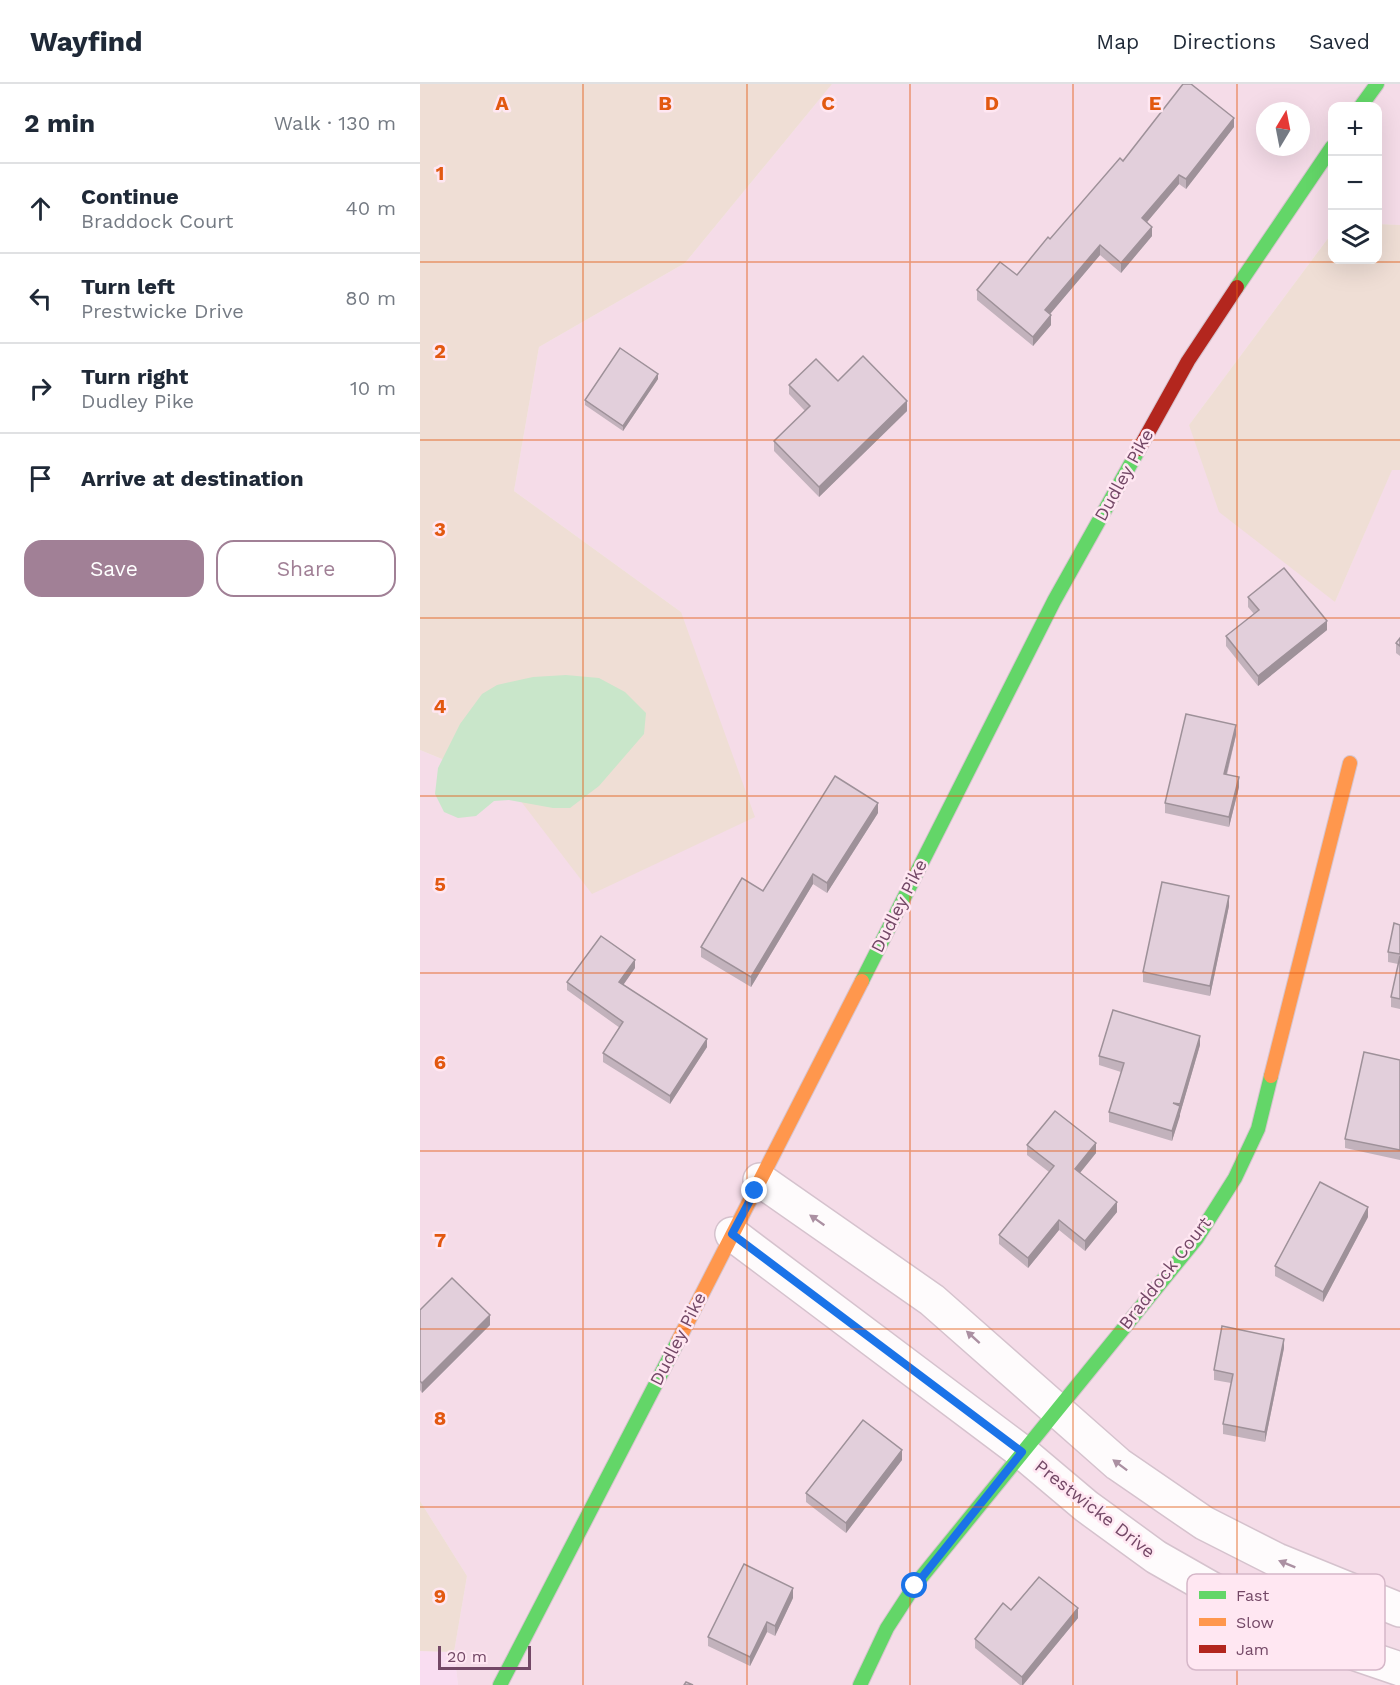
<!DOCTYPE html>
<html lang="en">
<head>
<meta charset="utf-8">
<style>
  body { margin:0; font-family:"Work Sans",sans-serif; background:#f2f2f3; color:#1f2937 }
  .controls { position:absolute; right:18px; top:18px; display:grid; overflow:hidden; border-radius:12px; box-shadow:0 6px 24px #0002 }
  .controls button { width:54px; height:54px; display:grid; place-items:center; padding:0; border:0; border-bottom:2px solid #e0e1e3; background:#fff; color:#1f2937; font:30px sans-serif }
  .compass { position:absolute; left:836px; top:18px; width:54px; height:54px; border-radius:50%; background:#fff; box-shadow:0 6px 24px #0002; rotate:10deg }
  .scale { position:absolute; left:18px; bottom:15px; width:93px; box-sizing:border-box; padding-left:6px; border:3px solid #734866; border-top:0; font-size:16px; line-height:21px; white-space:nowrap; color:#734866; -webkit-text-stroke:4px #ffe7f2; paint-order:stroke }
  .stop { position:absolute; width:18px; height:18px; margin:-14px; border:4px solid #1a73e8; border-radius:50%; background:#fff }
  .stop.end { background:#1a73e8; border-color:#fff; box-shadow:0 2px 6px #0008 }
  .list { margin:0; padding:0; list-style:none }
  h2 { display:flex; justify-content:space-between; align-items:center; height:78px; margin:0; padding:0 24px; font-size:26px }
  h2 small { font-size:20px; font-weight:400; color:#747a83 }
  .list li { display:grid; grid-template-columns:39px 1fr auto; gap:18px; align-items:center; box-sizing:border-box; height:90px; padding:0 24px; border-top:2px solid #e0e1e3 }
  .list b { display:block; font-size:22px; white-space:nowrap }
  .list p { margin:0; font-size:20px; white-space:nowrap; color:#747a83 }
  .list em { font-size:20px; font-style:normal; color:#747a83 }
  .actions { display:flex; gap:12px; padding:18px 24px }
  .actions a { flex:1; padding:14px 0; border:2px solid #a18096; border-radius:18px; text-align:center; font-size:21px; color:#a18096 }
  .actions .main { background:#a18096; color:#fff }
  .icon { flex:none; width:33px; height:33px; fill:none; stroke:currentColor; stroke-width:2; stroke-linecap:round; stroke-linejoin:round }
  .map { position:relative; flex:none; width:980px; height:1601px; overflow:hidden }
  header { display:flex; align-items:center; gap:36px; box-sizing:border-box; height:84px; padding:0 30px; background:#fff; border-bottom:2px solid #e0e1e3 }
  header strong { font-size:28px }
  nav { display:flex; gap:33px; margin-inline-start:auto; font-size:21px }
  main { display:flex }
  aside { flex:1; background:#fff }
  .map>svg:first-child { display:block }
  .residential { fill:#f5dce8; fill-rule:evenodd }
  .commercial { fill:#f9ddf1 }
  .green { fill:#efded5 }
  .water { fill:#c9e6ca }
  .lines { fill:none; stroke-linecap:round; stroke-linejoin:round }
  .street-casing { stroke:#d5c2cd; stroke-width:36 }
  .fast-casing { stroke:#d6c4ce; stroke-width:16 }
  .slow-casing { stroke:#d6c4ce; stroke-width:16 }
  .jam-casing { stroke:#d6c4ce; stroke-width:16 }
  .street { stroke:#fefbfc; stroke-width:33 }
  .fast { stroke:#63d668; stroke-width:14 }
  .slow { stroke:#ff974d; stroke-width:14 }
  .jam { stroke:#b3261e; stroke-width:14 }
  .wall { fill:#c2b2bc }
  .shaded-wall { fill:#9e9199 }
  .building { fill:#e2cfdb; stroke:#9e9199; stroke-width:1.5 }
  .oneway { fill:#ab90a2 }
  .route { stroke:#1a73e8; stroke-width:8 }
  .grid { fill:none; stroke:#e25810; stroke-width:1.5; stroke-opacity:0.55 }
  .labels { text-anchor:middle; stroke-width:5; stroke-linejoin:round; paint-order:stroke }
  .street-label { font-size:18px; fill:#734866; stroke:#ffe7f2 }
  .key { fill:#ffe7f2; stroke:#d5b7c8; stroke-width:1.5 }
  .key-label { font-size:16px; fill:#734866 }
  .grid-label { font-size:20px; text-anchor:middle; font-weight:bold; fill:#e25810; stroke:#ffe7f2; stroke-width:5; stroke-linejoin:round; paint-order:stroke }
</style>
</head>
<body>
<header>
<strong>Wayfind</strong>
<nav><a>Map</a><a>Directions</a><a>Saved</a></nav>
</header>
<main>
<aside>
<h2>2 min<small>Walk · 130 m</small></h2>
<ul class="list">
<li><svg class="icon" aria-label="ahead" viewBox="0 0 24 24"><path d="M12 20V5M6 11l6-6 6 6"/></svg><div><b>Continue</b><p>Braddock Court</p></div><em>40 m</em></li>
<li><svg class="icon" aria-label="left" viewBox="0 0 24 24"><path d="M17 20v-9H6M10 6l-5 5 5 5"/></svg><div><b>Turn left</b><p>Prestwicke Drive</p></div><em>80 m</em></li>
<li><svg class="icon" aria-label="right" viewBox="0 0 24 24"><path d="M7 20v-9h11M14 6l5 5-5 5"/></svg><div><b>Turn right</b><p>Dudley Pike</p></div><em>10 m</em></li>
<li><svg class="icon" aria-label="arrive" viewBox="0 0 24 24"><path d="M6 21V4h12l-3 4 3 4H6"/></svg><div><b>Arrive at destination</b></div></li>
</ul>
<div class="actions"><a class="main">Save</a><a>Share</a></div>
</aside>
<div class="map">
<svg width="980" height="1601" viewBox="0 0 980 1601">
  <rect width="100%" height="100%" fill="#f6e7ee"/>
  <path class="residential" d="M412,0H980V141L958,140V22H912V149L769,341L915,518L972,385L980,386V1601H38L34,1568L47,1492L0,1417V666L90,703L261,528L94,407L119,263L265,179ZM845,27H881V63H845Z"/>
  <polygon class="commercial" points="0,1567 34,1568 38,1601 0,1601"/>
  <g class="green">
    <polygon points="0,0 412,0 265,179 119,263 94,407 261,528 335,733 172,810 90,703 0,666"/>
    <polygon points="958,140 980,141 980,386 972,386 915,518 799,428 769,341 912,149 912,176 958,176"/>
    <polygon points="0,1417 47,1492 34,1568 0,1567"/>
  </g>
  <polygon class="water" points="146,591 179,594 205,608 226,629 224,650 179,702 150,724 133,724 89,716 74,717 56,732 38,734 24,728 15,710 18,684 40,640 62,610 77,601 113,593"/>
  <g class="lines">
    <g class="street-casing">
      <g id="street">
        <polyline points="340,1096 512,1216 698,1380 784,1439 857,1476 980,1526"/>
        <polyline points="312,1150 602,1368 666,1422 736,1473 822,1522 930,1568 980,1585"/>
      </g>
    </g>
    <g class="fast-casing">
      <g id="fast">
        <polyline points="941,22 957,0"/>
        <polyline points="817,203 912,63"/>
        <polyline points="442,897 634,517 719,365"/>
        <polyline points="80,1601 258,1257"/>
        <polyline points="440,1601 467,1544 495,1501 777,1154 815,1094 838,1045 851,992"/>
      </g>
    </g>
    <g class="slow-casing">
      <g id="slow">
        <polyline points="851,992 930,679"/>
        <polyline points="258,1257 442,897"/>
      </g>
    </g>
    <g class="jam-casing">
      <polyline id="jam" points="719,365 768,277 817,203"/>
    </g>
    <use href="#street" class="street"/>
    <use href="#fast" class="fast"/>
    <use href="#slow" class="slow"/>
    <use href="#jam" class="jam"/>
  </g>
  <g class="wall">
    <polygon points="814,43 766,105 759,100 727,138 732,152 701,189 680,171 630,230 631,241 613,262 557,216 557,206 597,191 703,77"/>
    <polygon points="238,295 203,347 165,321 165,316"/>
    <polygon points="418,297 487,327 399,413 354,367 354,357 385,327 369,310 369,301"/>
    <polygon points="828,513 907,546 838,602 806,562 806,552 834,530 828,523"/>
    <polygon points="980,554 980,572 976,569 976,559"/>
    <polygon points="816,651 807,691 819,703 809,743 745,729 745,719"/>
    <polygon points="458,729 407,809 393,800 331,903 281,873 281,863 343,807"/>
    <polygon points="809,822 790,912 723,898 723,888"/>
    <polygon points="980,841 980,925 971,923 971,913 978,880 968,878 968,868"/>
    <polygon points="215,884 203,901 287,963 250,1020 183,978 183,969 200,944 147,906 147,898"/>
    <polygon points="780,961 752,1057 689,1038 689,1028 701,988 679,981 679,972"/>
    <polygon points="980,976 980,1076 925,1064 925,1055"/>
    <polygon points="607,1061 676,1069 660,1089 697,1128 665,1167 639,1146 608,1184 579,1160 579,1151 629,1088 607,1071"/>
    <polygon points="948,1133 903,1218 855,1192 855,1182"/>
    <polygon points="0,1226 70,1241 2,1309 0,1306"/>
    <polygon points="864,1264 845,1358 803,1350 803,1340 811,1299 794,1296 794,1286"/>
    <polygon points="482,1376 426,1449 386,1418 386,1409"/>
    <polygon points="373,1514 355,1552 347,1548 330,1582 288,1562 288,1553"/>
    <polygon points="591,1526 658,1534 603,1601 600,1601 555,1564 555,1555"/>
  </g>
  <g class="shaded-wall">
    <polygon points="814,34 814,43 766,105 766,95"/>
    <polygon points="759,91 759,100 722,144 722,134"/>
    <polygon points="732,143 732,152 701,189 701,179"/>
    <polygon points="680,161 680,171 625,236 625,226"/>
    <polygon points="631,231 631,241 613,262 613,253"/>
    <polygon points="238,290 238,295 203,347 203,342"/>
    <polygon points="487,317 487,327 399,413 399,403"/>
    <polygon points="907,537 907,546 838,602 838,592"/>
    <polygon points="816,641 816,651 804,700 804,690"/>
    <polygon points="819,693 819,703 809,743 809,733"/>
    <polygon points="458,719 458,729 407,809 407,799"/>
    <polygon points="393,790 393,800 331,903 331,893"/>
    <polygon points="809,812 809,822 790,912 790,902"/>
    <polygon points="215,876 215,884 199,907 199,898"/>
    <polygon points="780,952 780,961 760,1030 760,1020"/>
    <polygon points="287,955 287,963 250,1020 250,1012"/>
    <polygon points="760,1022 760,1032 752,1057 752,1047"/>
    <polygon points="676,1059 676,1069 655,1095 655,1085"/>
    <polygon points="697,1118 697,1128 665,1167 665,1157"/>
    <polygon points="948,1123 948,1133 903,1218 903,1208"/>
    <polygon points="639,1136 639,1146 608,1184 608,1174"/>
    <polygon points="70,1231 70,1241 2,1309 2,1299"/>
    <polygon points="864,1255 864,1264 845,1358 845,1348"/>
    <polygon points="482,1366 482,1376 426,1449 426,1439"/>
    <polygon points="373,1504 373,1514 355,1552 355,1542"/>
    <polygon points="658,1524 658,1534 603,1601 602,1601 602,1593"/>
    <polygon points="347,1538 347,1548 330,1582 330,1573"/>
  </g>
  <g class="building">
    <polygon points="763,0 771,0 814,34 766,95 759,91 722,134 732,143 701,179 680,161 625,226 631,231 613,253 557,206 580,178 597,191 628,153 630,155 700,74 703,77"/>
    <polygon points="200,264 238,290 203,342 165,316"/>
    <polygon points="443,272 487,317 399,403 354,357 390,322 369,301 396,275 418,297"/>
    <polygon points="864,484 907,537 838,592 806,552 839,526 828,513"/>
    <polygon points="980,554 980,562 976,559"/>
    <polygon points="766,630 816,641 804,690 819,693 809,733 745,719"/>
    <polygon points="415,692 458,719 407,799 393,790 331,893 281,863 322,794 343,807"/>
    <polygon points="742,798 809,812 790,902 723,888"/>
    <polygon points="974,839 980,841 980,870 968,868"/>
    <polygon points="181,852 215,876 199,898 287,955 250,1012 183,969 203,938 147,898"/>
    <polygon points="980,872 980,915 971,913"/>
    <polygon points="693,926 780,952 760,1020 753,1019 760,1022 752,1047 689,1028 704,979 679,972"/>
    <polygon points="944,968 980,976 980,1066 925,1055"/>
    <polygon points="635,1027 676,1059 655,1085 697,1118 665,1157 639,1136 608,1174 579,1151 634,1082 607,1061"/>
    <polygon points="900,1098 948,1123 903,1208 855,1182"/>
    <polygon points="32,1194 70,1231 2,1299 0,1297 0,1226"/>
    <polygon points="802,1242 864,1255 845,1348 803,1340 813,1290 794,1286"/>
    <polygon points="443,1336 482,1366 426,1439 386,1409"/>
    <polygon points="324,1480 373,1504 355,1542 347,1538 330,1573 288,1553"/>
    <polygon points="619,1493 658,1524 602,1593 555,1555 583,1519 591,1526"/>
    <polygon points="266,1598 273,1601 264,1601"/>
  </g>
  <defs><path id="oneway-solid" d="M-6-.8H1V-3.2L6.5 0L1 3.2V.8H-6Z" transform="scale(1.5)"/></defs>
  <g class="oneway">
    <use href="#oneway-solid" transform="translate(397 1136) rotate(-145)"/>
    <use href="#oneway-solid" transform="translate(553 1253) rotate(-138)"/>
    <use href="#oneway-solid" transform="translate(700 1381) rotate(-143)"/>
    <use href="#oneway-solid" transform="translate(867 1480) rotate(-158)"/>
  </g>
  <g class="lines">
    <polyline class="route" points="335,1107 312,1150 602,1368 495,1502"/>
  </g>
  <path class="grid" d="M163,0V1601M327,0V1601M490,0V1601M653,0V1601M817,0V1601M0,178H980M0,356H980M0,534H980M0,712H980M0,889H980M0,1067H980M0,1245H980M0,1423H980"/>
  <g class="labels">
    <g class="street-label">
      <text transform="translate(704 391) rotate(-61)" y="6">Dudley Pike</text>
      <text transform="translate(479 822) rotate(-63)" y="6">Dudley Pike</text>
      <text transform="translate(745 1189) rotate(-52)" y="6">Braddock Court</text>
      <text transform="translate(258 1255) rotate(-63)" y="6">Dudley Pike</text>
      <text transform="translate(675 1425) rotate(38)" y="6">Prestwicke Drive</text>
    </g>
  </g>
  <rect x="767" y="1490" width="198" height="96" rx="9" class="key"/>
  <rect x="779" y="1507" width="27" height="8" fill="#63d668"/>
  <rect x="779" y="1534" width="27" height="8" fill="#ff974d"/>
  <rect x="779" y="1561" width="27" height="8" fill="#b3261e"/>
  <g class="key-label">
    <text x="816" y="1517">Fast</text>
    <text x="816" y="1544">Slow</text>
    <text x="816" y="1571">Jam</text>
  </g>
  <g class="grid-label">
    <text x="82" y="26">A</text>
    <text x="245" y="26">B</text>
    <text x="408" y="26">C</text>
    <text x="572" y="26">D</text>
    <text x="735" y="26">E</text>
    <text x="20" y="96">1</text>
    <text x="20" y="274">2</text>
    <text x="20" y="452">3</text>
    <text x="20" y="629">4</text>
    <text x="20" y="807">5</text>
    <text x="20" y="985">6</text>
    <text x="20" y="1163">7</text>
    <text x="20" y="1341">8</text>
    <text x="20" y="1519">9</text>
  </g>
</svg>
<div class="controls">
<button>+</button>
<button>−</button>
<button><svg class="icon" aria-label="layers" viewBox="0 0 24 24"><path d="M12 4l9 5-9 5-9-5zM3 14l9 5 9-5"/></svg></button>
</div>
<svg class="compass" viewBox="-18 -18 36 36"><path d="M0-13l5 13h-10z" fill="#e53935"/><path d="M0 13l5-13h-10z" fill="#747a83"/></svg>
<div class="scale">20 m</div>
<div class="stop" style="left:495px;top:1502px"></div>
<div class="stop end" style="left:335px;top:1107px"></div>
</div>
</main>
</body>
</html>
